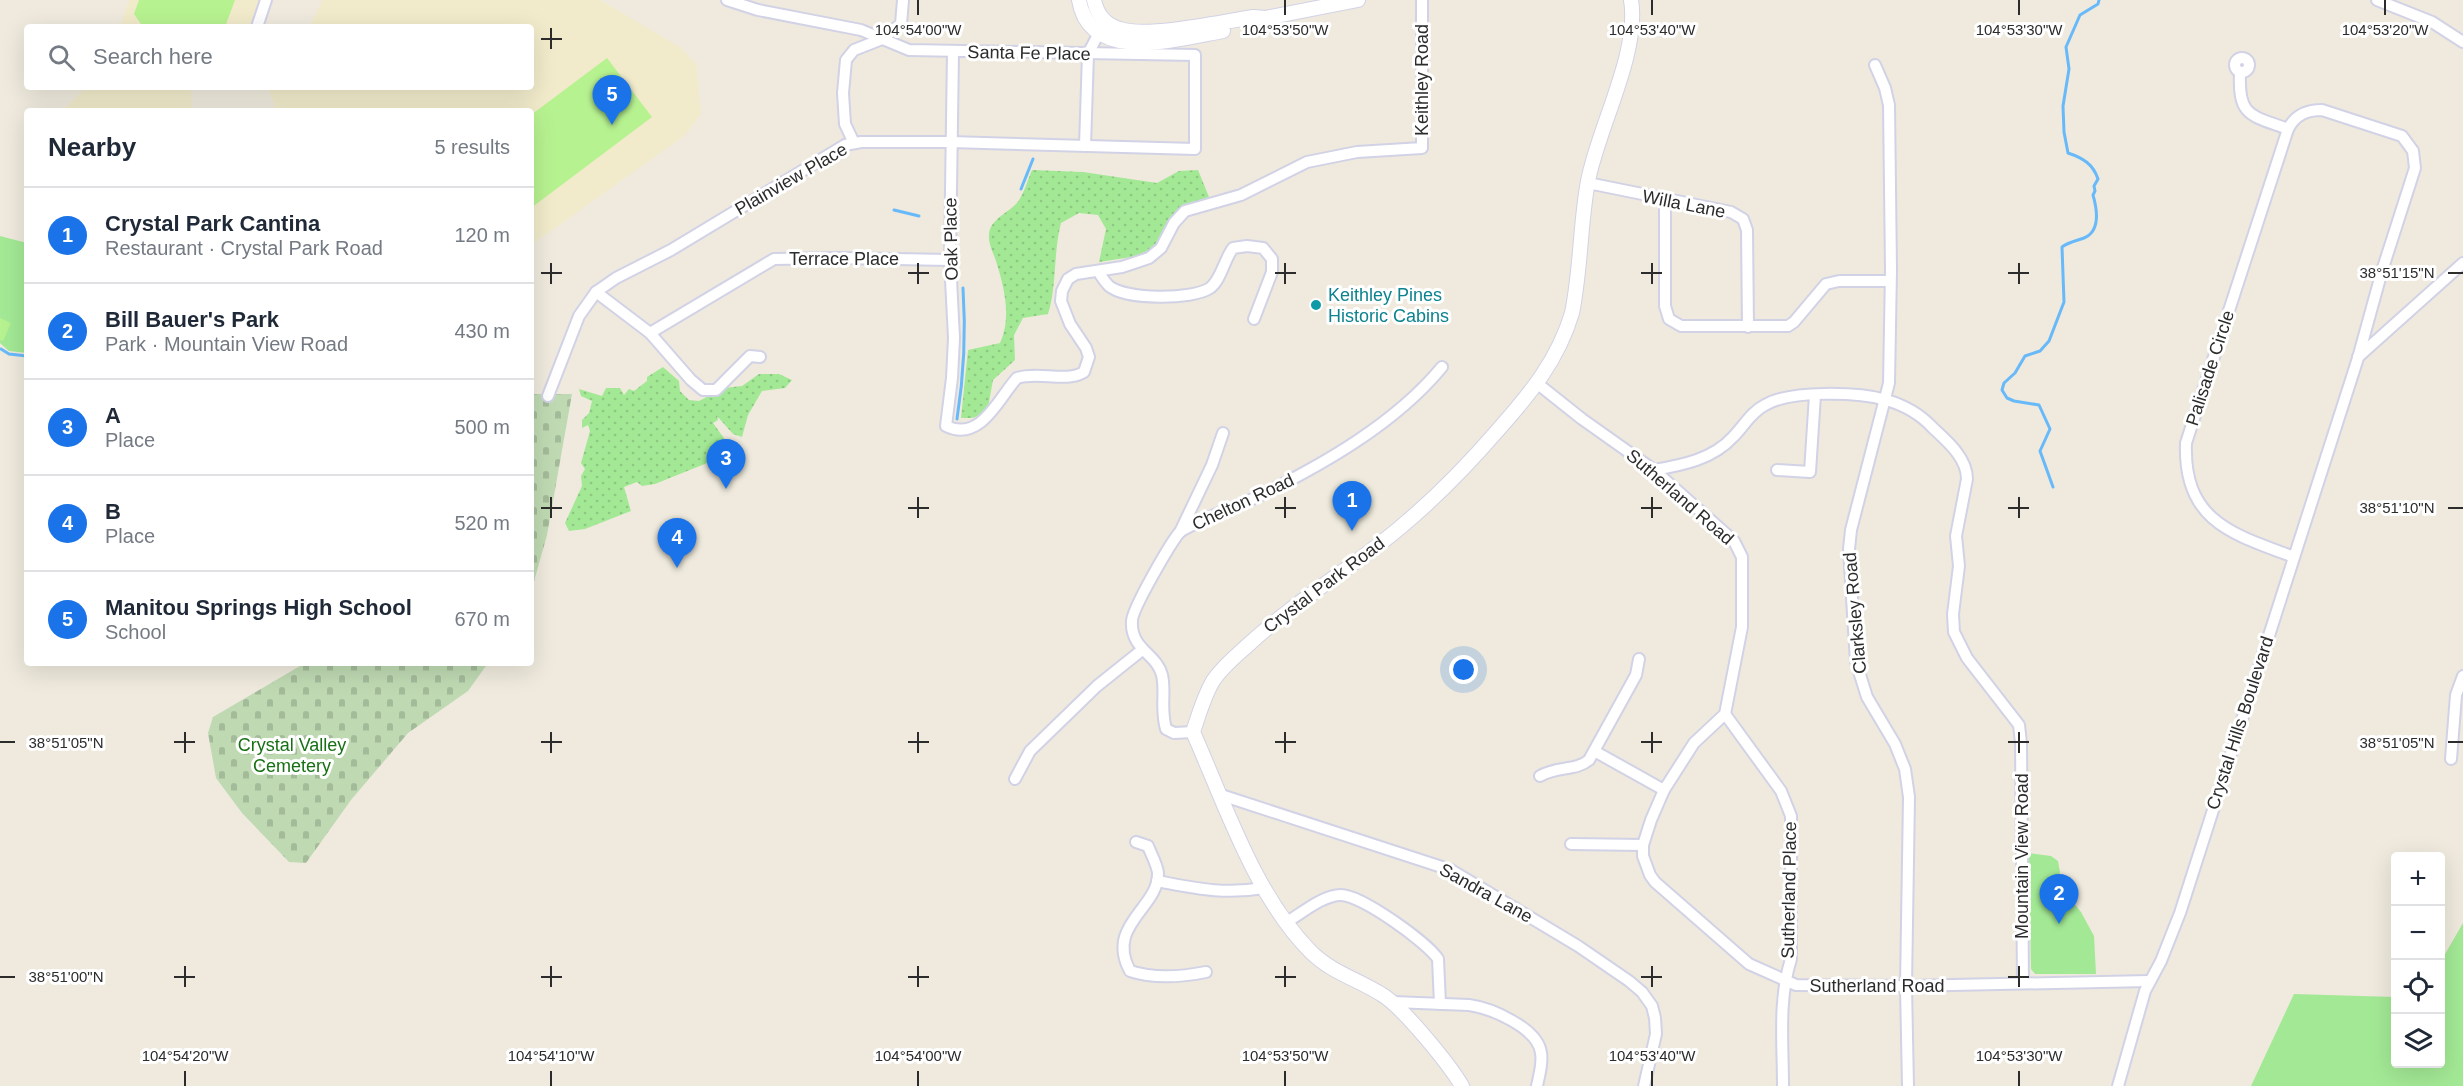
<!DOCTYPE html>
<html lang="en">
<head>
<meta charset="utf-8">
<style>
  body { margin:0; font-family:Helvetica,sans-serif; background:#f6f6f7; color:#1f2937 }
  .controls { position:absolute; right:18px; bottom:18px; display:grid; overflow:hidden; border-radius:6px; box-shadow:0 6px 24px #0002 }
  .controls button { width:54px; height:54px; display:grid; place-items:center; padding:0; border:0; border-bottom:2px solid #e0e1e3; background:#fff; color:#1f2937; font:30px sans-serif }
  .you { position:absolute; left:1464px; top:670px; width:21px; height:21px; margin:-15px; border:4px solid #fff; border-radius:50%; background:#1a73e8; box-shadow:0 0 0 9px #1a73e833 }
  .badge { display:grid; place-items:center; width:39px; height:39px; border-radius:50%; background:#1a73e8; color:#fff; font-size:20px; font-weight:700 }
  .pin { position:absolute; translate:-50% -50px; filter:drop-shadow(0 2px 3px #0008) }
  .pin::after { content:''; position:absolute; top:32px; width:21px; height:18px; background:inherit; clip-path:polygon(0 0,100% 0,50% 100%) }
  .list { margin:0; padding:0; list-style:none }
  h2 { display:flex; justify-content:space-between; align-items:center; height:78px; margin:0; padding:0 24px; font-size:26px }
  h2 small { font-size:20px; font-weight:400; color:#747a83 }
  .list li { display:grid; grid-template-columns:39px 1fr auto; gap:18px; align-items:center; box-sizing:border-box; height:96px; padding:0 24px; border-top:2px solid #e0e1e3 }
  .list b { display:block; font-size:22px; white-space:nowrap }
  .list p { margin:0; font-size:20px; white-space:nowrap; color:#747a83 }
  .list em { font-size:20px; font-style:normal; color:#747a83 }
  .icon { flex:none; width:33px; height:33px; fill:none; stroke:currentColor; stroke-width:2; stroke-linecap:round; stroke-linejoin:round }
  .map { position:relative; flex:none; width:2463px; height:1086px; overflow:hidden }
  .search { position:absolute; background:#fff; box-shadow:0 6px 24px #0002; left:24px; top:24px; width:510px; height:66px; display:flex; align-items:center; gap:15px; box-sizing:border-box; padding:0 21px; border-radius:6px; color:#747a83; font-size:22px }
  .panel { position:absolute; background:#fff; box-shadow:0 6px 24px #0002; left:24px; top:108px; width:510px; height:558px; border-radius:6px }
  .map>svg:first-child { display:block }
  .education { fill:#f1ebcb }
  .grass { fill:url(#grass-dots) }
  .cemetery { fill:url(#cemetery-stones) }
  .park { fill:#a3e995 }
  .pitch { fill:#b7f290 }
  .lines { fill:none; stroke-linecap:round; stroke-linejoin:round }
  .stream { stroke:#68b9f9; stroke-width:3 }
  .minor-casing { stroke:#d2d2e6; stroke-width:14 }
  .tertiary-casing { stroke:#d2d2e6; stroke-width:16 }
  .minor { stroke:#fff; stroke-width:10 }
  .tertiary { stroke:#fff; stroke-width:14 }
  .ticks { fill:none; stroke:#2c2c2c; stroke-width:2 }
  .culture-dot { fill:#0f9aa8; stroke:#fff; stroke-width:2 }
  .labels { text-anchor:middle; stroke-width:6; stroke-linejoin:round; paint-order:stroke }
  .street-label { font-size:18px; fill:#2c2c2c; stroke:#fff }
  .culture-label { font-size:18px; fill:#0d838f; stroke:#fff; text-anchor:start }
  .park-label { font-size:18px; fill:#187014; stroke:#fff }
  .ticks-label { font-size:15px; text-anchor:middle; fill:#2c2c2c; stroke:#fff; stroke-width:6; stroke-linejoin:round; paint-order:stroke }
</style>
</head>
<body>
<div class="map">
<svg width="2463" height="1086" viewBox="0 0 2463 1086">
  <defs>
    <pattern id="grass-dots" width="8" height="8" patternUnits="userSpaceOnUse" patternTransform="scale(1.5)"><rect width="8" height="8" fill="#a3e995"/><path d="M2 2h.1M6 6h.1" fill="none" stroke="#8cc881" stroke-width="1.8" stroke-linecap="round"/></pattern>
    <pattern id="cemetery-stones" width="16" height="16" patternUnits="userSpaceOnUse" patternTransform="scale(1.5)"><rect width="16" height="16" fill="#bfdab3"/><path d="M2 7V4a2 2 0 0 1 4 0v3zM10 15v-3a2 2 0 0 1 4 0v3z" fill="#a4bb9a"/></pattern>
  </defs>
  <rect width="100%" height="100%" fill="#efeadd"/>
  <g class="education">
    <polygon points="129,0 260,0 249,27 120,27"/>
    <polygon points="323,0 600,0 681,48 696,64 701,114 684,136 531,245 531,111 276,111 268,87 531,87 531,27 309,27"/>
    <polygon points="87,87 191,87 192,111 62,111"/>
  </g>
  <g class="grass">
    <path d="M1032,170L1083,172L1157,183L1179,171L1198,170L1209,197L1189,204L1175,217L1155,247L1138,256L1099,262L1106,229L1098,215L1079,213L1061,223C1053,254 1057,286 1048,314L1023,318L1014,335L1015,360L993,380L987,413L972,418H961L968,350L1000,343C1012,317 1004,287 996,261C993,252 988,244 989,234C991,217 1012,212 1019,200C1025,191 1028,179 1032,170Z"/>
    <polygon points="663,367 679,381 680,391 689,400 699,401 724,388 742,386 759,374 779,374 792,380 785,388 762,391 748,415 742,437 733,434 717,416 718,420 713,423 731,448 723,451 722,457 655,484 642,486 637,482 624,487 631,511 585,529 569,531 565,523 582,486 581,476 585,469 581,463 590,431 588,425 582,428 582,420 589,413 592,401 581,396 579,389 602,396 606,388 620,388 624,395 629,389 634,391 647,381 647,377"/>
  </g>
  <g class="cemetery">
    <polygon points="531,394 572,394 547,535 531,592"/>
    <polygon points="305,663 488,663 468,691 408,733 351,800 306,863 289,862 242,813 216,778 208,733 213,717"/>
  </g>
  <g class="park">
    <polygon points="0,236 27,243 27,353 9,351 0,343"/>
    <polygon points="2029,853 2051,856 2058,861 2060,872 2058,884 2081,912 2094,936 2096,974 2035,974 2031,969"/>
    <polygon points="2463,923 2463,1086 2251,1086 2294,994 2395,997 2396,1064 2440,1064 2441,961"/>
  </g>
  <g class="pitch">
    <polygon points="139,0 235,0 225,27 143,27 134,14"/>
    <polygon points="607,58 652,117 531,208 531,115"/>
    <polygon points="0,318 11,323 3,341 0,340"/>
  </g>
  <g class="lines">
    <g class="stream">
      <polyline points="1021,189 1033,159"/>
      <polyline points="894,210 919,216"/>
      <polyline points="1,349 9,354 27,356"/>
      <path d="M957,419C964,375 966,332 963,288"/>
      <path d="M2053,487L2040,451L2050,429L2039,405L2014,401L2007,398L2002,390L2004,383L2015,373L2025,356L2040,351L2049,341L2064,302L2062,247C2069,242 2076,241 2084,238C2101,231 2097,209 2093,195L2095,191L2094,186L2098,179C2093,164 2083,158 2068,153L2064,132L2063,106L2069,69L2066,47L2080,15L2098,4L2099,0"/>
    </g>
    <g class="minor-casing">
      <g id="minor">
        <polyline points="2377,0 2432,22 2463,42"/>
        <polyline points="257,27 266,0"/>
        <path d="M953,52L950,260L954,338L952,378L946,426C981,443 999,397 1017,378C1039,371 1066,383 1084,372L1089,357L1086,348L1070,324L1061,301L1062,291L1068,279L1076,274L1122,267L1149,258L1161,248L1174,223L1185,211L1241,195L1307,162L1357,152L1422,148V0"/>
        <circle cx="2242" cy="65" r="7"/>
        <polyline points="1875,65 1885,88 1889,105 1891,270 1889,383 1851,530 1849,549 1856,662 1867,697 1895,744 1905,769 1909,797 1906,986 1908,1086"/>
        <path d="M2240,72C2238,117 2250,115 2288,129"/>
        <polyline points="854,143 845,124 843,93 846,60 854,50 882,39 901,24 903,0"/>
        <polyline points="1085,146 1088,54 1102,27"/>
        <polyline points="1588,183 1731,212 1743,219 1747,230 1748,327"/>
        <polyline points="1665,200 1665,306 1669,319 1681,326 1788,326 1794,322 1826,284 1839,281 1890,281"/>
        <path d="M1098,271C1101,276 1105,282 1109,286C1126,300 1192,300 1210,288C1221,280 1224,260 1233,248L1247,246L1263,248L1272,259V272L1254,319"/>
        <polyline points="596,292 650,333 691,380 703,390 716,390 750,356 760,357"/>
        <polyline points="650,333 774,259 841,258 950,260"/>
        <polyline points="2358,357 2463,263"/>
        <polyline points="1538,384 1582,419 1654,470 1734,541 1742,557 1742,627 1725,714 1694,743 1664,790 1651,820 1643,845 1643,856 1650,875 1655,882 1749,964 1796,985 1906,986 2149,981"/>
        <polyline points="548,396 579,316 596,292 616,278 671,250 845,145 861,142 950,142 1195,149 1195,55 909,50 861,30 758,10 727,0"/>
        <path d="M1654,470C1683,465 1713,459 1733,437C1744,426 1751,412 1765,405C1790,390 1858,392 1886,400C1904,405 1921,415 1933,428C1948,442 1967,458 1967,479L1956,536L1959,566L1953,614L1954,632L1967,658L2019,725L2021,743L2023,983"/>
        <polyline points="1777,470 1810,472 1815,395"/>
        <polyline points="1180,532 1212,465 1223,433"/>
        <path d="M1725,714L1781,791L1791,816V959C1778,1000 1783,1043 1783,1086"/>
        <path d="M1193,732L1174,733L1166,729C1160,708 1166,692 1162,675C1157,654 1130,649 1132,621C1132,609 1170,544 1179,533C1185,526 1244,503 1257,497C1322,465 1395,424 1442,367"/>
        <polyline points="1596,752 1664,790"/>
        <polyline points="2451,759 2456,695 2463,676"/>
        <path d="M1540,776C1557,766 1576,771 1589,760L1636,675L1639,659"/>
        <polyline points="1015,779 1030,751 1097,686 1142,650"/>
        <polyline points="1221,795 1451,870 1578,946 1629,981 1642,992 1652,1006 1655,1018 1656,1034 1644,1086"/>
        <path d="M1136,842L1148,846C1151,854 1157,864 1158,873C1159,908 1105,925 1130,971C1154,979 1181,977 1206,972"/>
        <polyline points="1571,844 1643,845"/>
        <path d="M1157,881C1195,888 1224,895 1263,888"/>
        <path d="M1287,922C1302,913 1323,895 1341,895C1361,895 1427,942 1438,959L1440,1004"/>
        <path d="M1393,1002L1469,1005C1491,1008 1538,1028 1541,1053C1543,1064 1539,1075 1537,1086"/>
        <path d="M2118,1086L2145,991L2161,961L2180,913L2358,358L2382,271L2415,168L2413,151L2402,136L2322,110C2306,110 2295,115 2288,129L2186,443C2183,521 2232,534 2294,557"/>
      </g>
    </g>
    <g class="tertiary-casing">
      <g id="tertiary">
        <path d="M1079,0C1090,65 1179,39 1223,31"/>
        <path d="M1094,0C1097,15 1105,25 1120,29C1147,38 1223,22 1253,17L1265,18L1358,0"/>
        <path d="M1462,1086C1449,1064 1402,1006 1381,994C1357,979 1331,972 1311,952C1255,896 1225,804 1193,732C1199,714 1204,696 1213,681C1222,667 1236,656 1248,645C1288,608 1334,579 1377,546C1423,511 1460,474 1498,430C1530,394 1558,360 1572,313C1581,269 1580,224 1588,181C1598,128 1640,52 1631,0"/>
      </g>
    </g>
    <use href="#minor" class="minor"/>
    <use href="#tertiary" class="tertiary"/>
  </g>
  <path class="ticks" d="M918,0V15M1285,0V15M1652,0V15M2019,0V15M2385,0V15M551,28V49M541,39H562M551,263V284M918,263V284M1285,263V284M1652,263V284M2019,263V284M541,273H562M908,273H929M1275,273H1296M1641,273H1662M2008,273H2029M2448,273H2463M551,497V518M918,497V518M1285,497V518M1652,497V518M2019,497V518M541,508H562M908,508H929M1275,508H1296M1641,508H1662M2008,508H2029M2448,508H2463M185,732V753M551,732V753M918,732V753M1285,732V753M1652,732V753M2019,732V753M0,742H15M174,742H195M541,742H562M908,742H929M1275,742H1296M1641,742H1662M2008,742H2029M2448,742H2463M185,966V987M551,966V987M918,966V987M1285,966V987M1652,966V987M2019,966V987M0,977H15M174,977H195M541,977H562M908,977H929M1275,977H1296M1641,977H1662M2008,977H2029M185,1071V1086M551,1071V1086M918,1071V1086M1285,1071V1086M1652,1071V1086M2019,1071V1086"/>
  <circle class="culture-dot" cx="1316" cy="305" r="6"/>
  <g class="labels">
    <g class="street-label">
      <text transform="translate(1029 53) rotate(1)" y="6">Santa Fe Place</text>
      <text transform="translate(1422 80) rotate(-90)" y="6">Keithley Road</text>
      <text transform="translate(791 179) rotate(-30)" y="6">Plainview Place</text>
      <text transform="translate(1684 204) rotate(11)" y="6">Willa Lane</text>
      <text transform="translate(951 239) rotate(-91)" y="6">Oak Place</text>
      <text x="844" y="265">Terrace Place</text>
      <text transform="translate(2210 368) rotate(-72)" y="6">Palisade Circle</text>
      <text transform="translate(1680 497) rotate(41)" y="6">Sutherland Road</text>
      <text transform="translate(1243 502) rotate(-25)" y="6">Chelton Road</text>
      <text transform="translate(1324 585) rotate(-37)" y="6">Crystal Park Road</text>
      <text transform="translate(1855 613) rotate(-95)" y="6">Clarksley Road</text>
      <text transform="translate(2240 723) rotate(-72)" y="6">Crystal Hills Boulevard</text>
      <text transform="translate(2022 856) rotate(-90)" y="6">Mountain View Road</text>
      <text transform="translate(1789 890) rotate(-89)" y="6">Sutherland Place</text>
      <text transform="translate(1486 893) rotate(29)" y="6">Sandra Lane</text>
      <text x="1877" y="992">Sutherland Road</text>
    </g>
    <g class="culture-label">
      <text x="1328" y="301">Keithley Pines<tspan x="1328" dy="21">Historic Cabins</tspan></text>
    </g>
    <g class="park-label">
      <text x="292" y="751">Crystal Valley<tspan x="292" dy="21">Cemetery</tspan></text>
    </g>
  </g>
  <g class="ticks-label">
    <text x="918" y="35">104°54'00"W</text>
    <text x="1285" y="35">104°53'50"W</text>
    <text x="1652" y="35">104°53'40"W</text>
    <text x="2019" y="35">104°53'30"W</text>
    <text x="2385" y="35">104°53'20"W</text>
    <text x="2397" y="278">38°51'15"N</text>
    <text x="2397" y="513">38°51'10"N</text>
    <text x="66" y="748">38°51'05"N</text>
    <text x="2397" y="748">38°51'05"N</text>
    <text x="66" y="982">38°51'00"N</text>
    <text x="185" y="1061">104°54'20"W</text>
    <text x="551" y="1061">104°54'10"W</text>
    <text x="918" y="1061">104°54'00"W</text>
    <text x="1285" y="1061">104°53'50"W</text>
    <text x="1652" y="1061">104°53'40"W</text>
    <text x="2019" y="1061">104°53'30"W</text>
  </g>
</svg>
<div class="controls">
<button>+</button>
<button>−</button>
<button><svg class="icon" aria-label="locate" viewBox="0 0 24 24"><circle cx="12" cy="12" r="6"/><path d="M12 2v4M12 18v4M2 12h4M18 12h4"/></svg></button>
<button><svg class="icon" aria-label="layers" viewBox="0 0 24 24"><path d="M12 4l9 5-9 5-9-5zM3 14l9 5 9-5"/></svg></button>
</div>
<div class="you"></div>
<div class="pin badge" style="left:1352px;top:531px">1</div>
<div class="pin badge" style="left:2059px;top:924px">2</div>
<div class="pin badge" style="left:726px;top:489px">3</div>
<div class="pin badge" style="left:677px;top:568px">4</div>
<div class="pin badge" style="left:612px;top:125px">5</div>
<div class="search"><svg class="icon" aria-label="search" viewBox="0 0 24 24"><circle cx="10" cy="10" r="6"/><path d="M15 15l6 6"/></svg>Search here</div>
<section class="panel">
<h2>Nearby<small>5 results</small></h2>
<ul class="list">
<li><span class="badge">1</span><div><b>Crystal Park Cantina</b><p>Restaurant · Crystal Park Road</p></div><em>120 m</em></li>
<li><span class="badge">2</span><div><b>Bill Bauer's Park</b><p>Park · Mountain View Road</p></div><em>430 m</em></li>
<li><span class="badge">3</span><div><b>A</b><p>Place</p></div><em>500 m</em></li>
<li><span class="badge">4</span><div><b>B</b><p>Place</p></div><em>520 m</em></li>
<li><span class="badge">5</span><div><b>Manitou Springs High School</b><p>School</p></div><em>670 m</em></li>
</ul>
</section>
</div>
</body>
</html>
